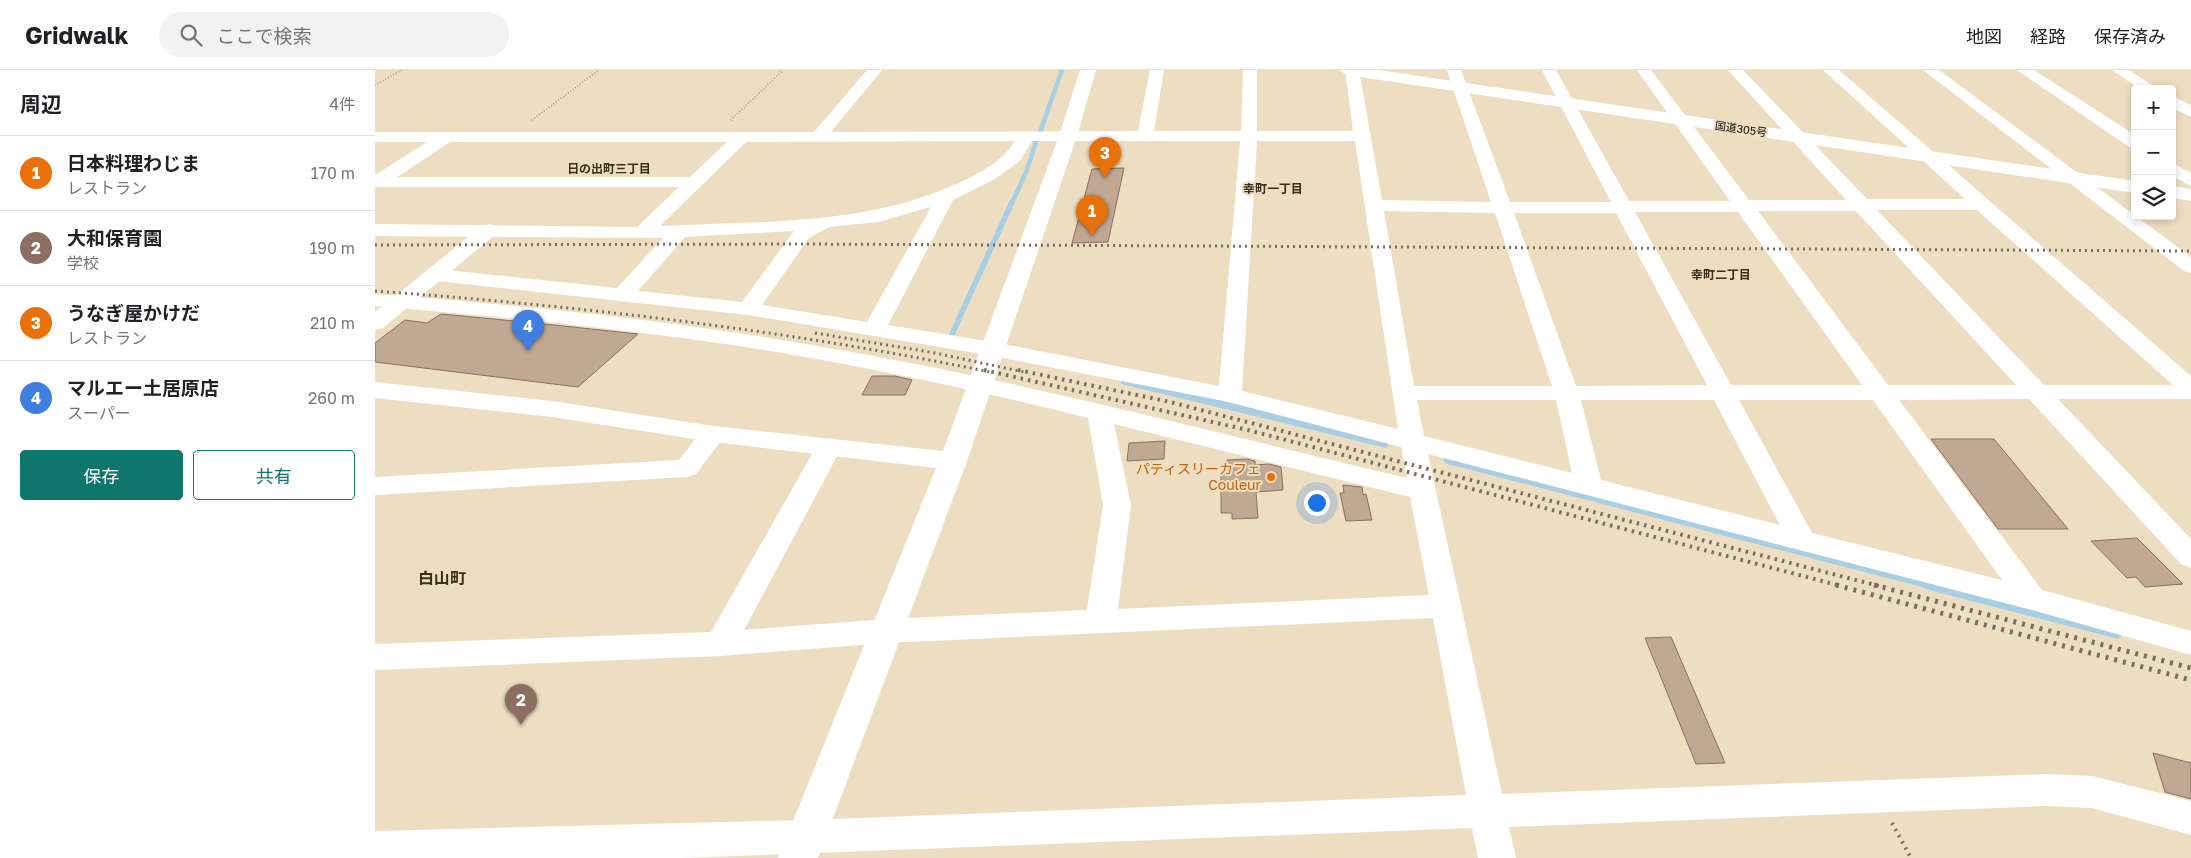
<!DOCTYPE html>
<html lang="ja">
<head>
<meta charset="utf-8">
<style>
  body { margin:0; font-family:"Golos Text","Noto Sans JP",sans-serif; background:#f2f2f2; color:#202124 }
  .controls { position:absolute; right:15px; top:15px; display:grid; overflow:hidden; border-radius:5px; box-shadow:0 2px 8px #0003 }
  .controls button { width:45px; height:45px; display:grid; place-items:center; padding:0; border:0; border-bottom:1px solid #e0e0e0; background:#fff; color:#202124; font:25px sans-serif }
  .you { position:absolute; left:941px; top:432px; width:18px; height:18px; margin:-12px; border:4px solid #fff; border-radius:50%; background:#1a73e8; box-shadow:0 0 0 8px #1a73e833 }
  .badge { display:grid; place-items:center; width:32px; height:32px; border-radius:50%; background:#0f766e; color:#fff; font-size:16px; font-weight:700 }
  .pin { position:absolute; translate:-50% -41px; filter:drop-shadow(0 1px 2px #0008) }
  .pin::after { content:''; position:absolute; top:26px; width:18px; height:15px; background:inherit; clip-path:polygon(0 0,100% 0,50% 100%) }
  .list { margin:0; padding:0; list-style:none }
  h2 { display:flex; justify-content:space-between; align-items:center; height:65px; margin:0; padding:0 20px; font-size:21px }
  h2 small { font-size:16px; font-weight:400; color:#757577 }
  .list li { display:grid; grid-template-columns:32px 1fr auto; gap:15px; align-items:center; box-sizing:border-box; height:75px; padding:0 20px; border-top:1px solid #e0e0e0 }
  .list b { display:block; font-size:19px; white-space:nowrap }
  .list p { margin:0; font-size:16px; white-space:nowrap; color:#757577 }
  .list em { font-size:16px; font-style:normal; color:#757577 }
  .actions { display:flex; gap:10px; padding:15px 20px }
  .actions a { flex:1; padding:11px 0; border:1px solid #0f766e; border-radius:5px; text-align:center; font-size:18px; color:#0f766e }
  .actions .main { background:#0f766e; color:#fff }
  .icon { flex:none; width:28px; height:28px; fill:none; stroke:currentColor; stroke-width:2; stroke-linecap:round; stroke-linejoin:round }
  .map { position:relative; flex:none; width:1816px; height:788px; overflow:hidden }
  header { display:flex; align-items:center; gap:30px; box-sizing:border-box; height:70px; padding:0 25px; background:#fff; border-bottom:1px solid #e0e0e0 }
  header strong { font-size:24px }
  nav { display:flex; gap:28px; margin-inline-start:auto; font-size:18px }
  .search { width:350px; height:45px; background:#f2f2f2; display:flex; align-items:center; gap:12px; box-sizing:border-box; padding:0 18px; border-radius:28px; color:#757577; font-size:19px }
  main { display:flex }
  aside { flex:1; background:#fff }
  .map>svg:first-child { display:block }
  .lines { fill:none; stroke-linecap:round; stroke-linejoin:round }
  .stream-far3 { stroke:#a7cee2; stroke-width:4.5 }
  .stream-far2 { stroke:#a7cee2; stroke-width:5.5 }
  .stream-far1 { stroke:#a7cee2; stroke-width:7 }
  .stream { stroke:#a7cee2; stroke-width:9 }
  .building { fill:#c0a893; stroke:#88715e }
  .path-far1 { stroke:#796f5d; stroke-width:2; stroke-dasharray:0.5 2.5; stroke-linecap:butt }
  .path { stroke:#796f5d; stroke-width:4; stroke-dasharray:2 5; stroke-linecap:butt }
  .street { fill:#fff; fill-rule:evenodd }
  .secondary { fill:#fff; fill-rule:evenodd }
  .highway { fill:#fff; fill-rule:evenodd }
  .rail-far2 { stroke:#796f5e; stroke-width:3; stroke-dasharray:2 4; stroke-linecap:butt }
  .rail-far1 { stroke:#796f5e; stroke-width:4; stroke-dasharray:2.5 5; stroke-linecap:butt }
  .rail { stroke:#796f5e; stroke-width:5; stroke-dasharray:3 6; stroke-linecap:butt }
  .food-dot { fill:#e8710a; stroke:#eddec2; stroke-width:2 }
  .labels { text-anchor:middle; stroke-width:4; stroke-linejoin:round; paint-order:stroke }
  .far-street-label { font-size:11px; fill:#120d05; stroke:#eddec2 }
  .far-neighbourhood-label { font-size:12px; font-weight:bold; fill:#3b2f18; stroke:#eddec2 }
  .food-label { font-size:14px; fill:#c56008; stroke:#eddec2; text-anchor:end }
  .quarter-label { font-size:16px; font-weight:bold; fill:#3b2f18; stroke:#eddec2 }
</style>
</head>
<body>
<header>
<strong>Gridwalk</strong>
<div class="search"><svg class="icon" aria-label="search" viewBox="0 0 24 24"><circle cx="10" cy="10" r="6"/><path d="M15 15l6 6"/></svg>ここで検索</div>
<nav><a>地図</a><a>経路</a><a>保存済み</a></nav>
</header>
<main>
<aside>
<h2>周辺<small>4件</small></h2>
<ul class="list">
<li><span class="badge" style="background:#e8710a">1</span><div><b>日本料理わじま</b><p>レストラン</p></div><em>170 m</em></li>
<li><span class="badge" style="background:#8d6e63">2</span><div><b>大和保育園</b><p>学校</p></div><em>190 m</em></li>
<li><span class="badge" style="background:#e8710a">3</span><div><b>うなぎ屋かけだ</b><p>レストラン</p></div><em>210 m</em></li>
<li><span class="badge" style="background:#3f7fe0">4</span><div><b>マルエー土居原店</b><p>スーパー</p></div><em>260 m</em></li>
</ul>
<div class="actions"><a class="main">保存</a><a>共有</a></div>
</aside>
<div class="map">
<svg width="1816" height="788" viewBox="0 0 1816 788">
  <rect width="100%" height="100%" fill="#eddec2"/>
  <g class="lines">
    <g class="stream-far3">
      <polyline points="665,62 687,0"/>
      <polyline points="637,133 652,100 661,72"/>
    </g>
    <polyline class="stream-far2" points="577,264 637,132"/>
    <g class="stream-far1">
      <polyline points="749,311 1010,374"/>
      <polyline points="1072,390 1557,516"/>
    </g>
    <polyline class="stream" points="1552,515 1742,564"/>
  </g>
  <g class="building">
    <polygon points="749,98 733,172 697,173 717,99"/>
    <polygon points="66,244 160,253 263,264 203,317 0,292 0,273 30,250 52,253"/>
    <polygon points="497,306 520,306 537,310 530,325 487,325"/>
    <polygon points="1556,369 1619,369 1693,459 1623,459"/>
    <polygon points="790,371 789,389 752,391 754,373"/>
    <polygon points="872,389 880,391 880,395 894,394 906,397 908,420 881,422 883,448 857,449 857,443 846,443 846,403 852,402 852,390"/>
    <polygon points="968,415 987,417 988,425 991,424 997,450 971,451 965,423 969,423"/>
    <polygon points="1762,468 1808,514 1770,517 1761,507 1752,508 1716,471"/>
    <polygon points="1296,567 1350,693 1321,694 1270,568"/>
    <polygon points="1778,683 1816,693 1816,729 1790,722"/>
  </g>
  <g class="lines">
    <g class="path-far1">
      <polyline points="0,15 27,0"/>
      <polyline points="157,50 224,0"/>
      <polyline points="356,50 408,0"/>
    </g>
    <polyline class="path" points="1517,753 1536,788"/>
    <g class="street">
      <path d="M492,0H507L456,62L763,61L775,0H789L779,61H866L868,0H882V61H978L970,0H984L1007,130L1116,132L1072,0H1086L1135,132H1236L1167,0H1181L1254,131H1355L1262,0H1276L1374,130H1471L1353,0H1368L1492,129H1590L1448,0H1464L1816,306V329H1683L1816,469V498L1806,494L1654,329L1524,330L1667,520L1816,561V585L1657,540L1053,384L1127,724L1671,704L1717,706L1816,731V765L1717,738L1671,736L1134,757L1141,788H1103L1097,758L307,788H0V761L431,750L1091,725L1058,548L511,573L345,586L0,600V574L336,562L441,377L445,371L454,369L463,371L467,377L369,560L511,549L712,540L728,435L713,348C618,324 521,303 425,286C284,262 142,248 0,236V224C161,236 322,253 482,283C667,316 849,365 1032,408L1026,377L854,332L618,286L373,245L62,211L55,209L52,205L55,201L62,199L242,218L288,168L0,166V154L262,157L304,117H0V105L52,72H0V62H439ZM640,71C629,89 612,99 594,108C500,156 388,151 285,156L371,72ZM657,71H865L844,316L618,272L513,255L578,130L618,110L645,91ZM882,71H980L1023,359L867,321ZM75,72H352L315,107H22ZM556,137L492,252L387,235L434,168L454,157L503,152ZM1502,140H1602L1798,315H1669ZM1009,141L1120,143L1177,316H1039ZM1383,141H1481L1641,315H1513ZM1260,142H1363L1487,315H1356ZM1139,143H1241L1332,315L1201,316ZM419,161L367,232L263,221L310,167ZM1042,330H1181L1197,403L1049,366ZM1206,330H1339L1405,455L1226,410ZM1364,330H1498L1627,510L1437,463ZM739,354L1035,427L1054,525L743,539L756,435Z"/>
      <polygon points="1548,0 1564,0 1816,187 1816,203 1809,201"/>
      <polygon points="1642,0 1659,0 1760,65 1760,78 1754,77"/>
      <polygon points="1737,0 1754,0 1783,19 1765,19"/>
      <polygon points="1797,26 1816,35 1816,47 1797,38"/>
      <polygon points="1797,93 1816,103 1816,116 1797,106"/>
      <polygon points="338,356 347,358 351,364 321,404 312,407 0,425 0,407 304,390 329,358"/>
    </g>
    <g class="secondary">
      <polygon points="705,0 721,0 702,66 592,391 443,788 403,788 561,398 338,372 177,347 0,328 0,312 177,331 338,356 568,381 684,66"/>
      <polygon points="114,154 121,156 124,160 121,164 8,258 0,260 0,242 107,156"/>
    </g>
    <g class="highway">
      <polygon points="964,0 1003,0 1760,111 1760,123 972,5"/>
      <polygon points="1797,116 1816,119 1816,131 1797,128"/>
    </g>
    <g class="rail-far2">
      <polyline points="0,175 430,174 1816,181"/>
      <path d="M0,221C206,236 412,260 615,302"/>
      <polyline points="440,263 560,283 649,302"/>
    </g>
    <g class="rail-far1">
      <polyline points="609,300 873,360 1466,516"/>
      <polyline points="643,300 795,332 1504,516"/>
    </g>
    <g class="rail">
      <polyline points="1461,515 1816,610"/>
      <polyline points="1499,515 1816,598"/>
    </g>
  </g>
  <circle class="food-dot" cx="896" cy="407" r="5"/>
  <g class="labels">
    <g class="far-street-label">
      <text transform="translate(1366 59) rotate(8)" y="4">国道305号</text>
    </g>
    <g class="far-neighbourhood-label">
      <text x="234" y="103">日の出町三丁目</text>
      <text x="898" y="123">幸町一丁目</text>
      <text x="1346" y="209">幸町二丁目</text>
    </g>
    <g class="food-label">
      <text x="886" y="404">パティスリーカフェ<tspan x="886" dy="16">Couleur</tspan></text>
    </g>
    <g class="quarter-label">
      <text x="67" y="514">白山町</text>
    </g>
  </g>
</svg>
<div class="controls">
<button>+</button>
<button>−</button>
<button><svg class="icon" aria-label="layers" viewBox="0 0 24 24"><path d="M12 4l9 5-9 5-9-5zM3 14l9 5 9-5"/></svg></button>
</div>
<div class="you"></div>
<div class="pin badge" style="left:717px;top:166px;background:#e8710a">1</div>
<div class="pin badge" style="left:146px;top:655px;background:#8d6e63">2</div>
<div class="pin badge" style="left:730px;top:108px;background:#e8710a">3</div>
<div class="pin badge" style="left:153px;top:281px;background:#3f7fe0">4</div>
</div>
</main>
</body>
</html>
